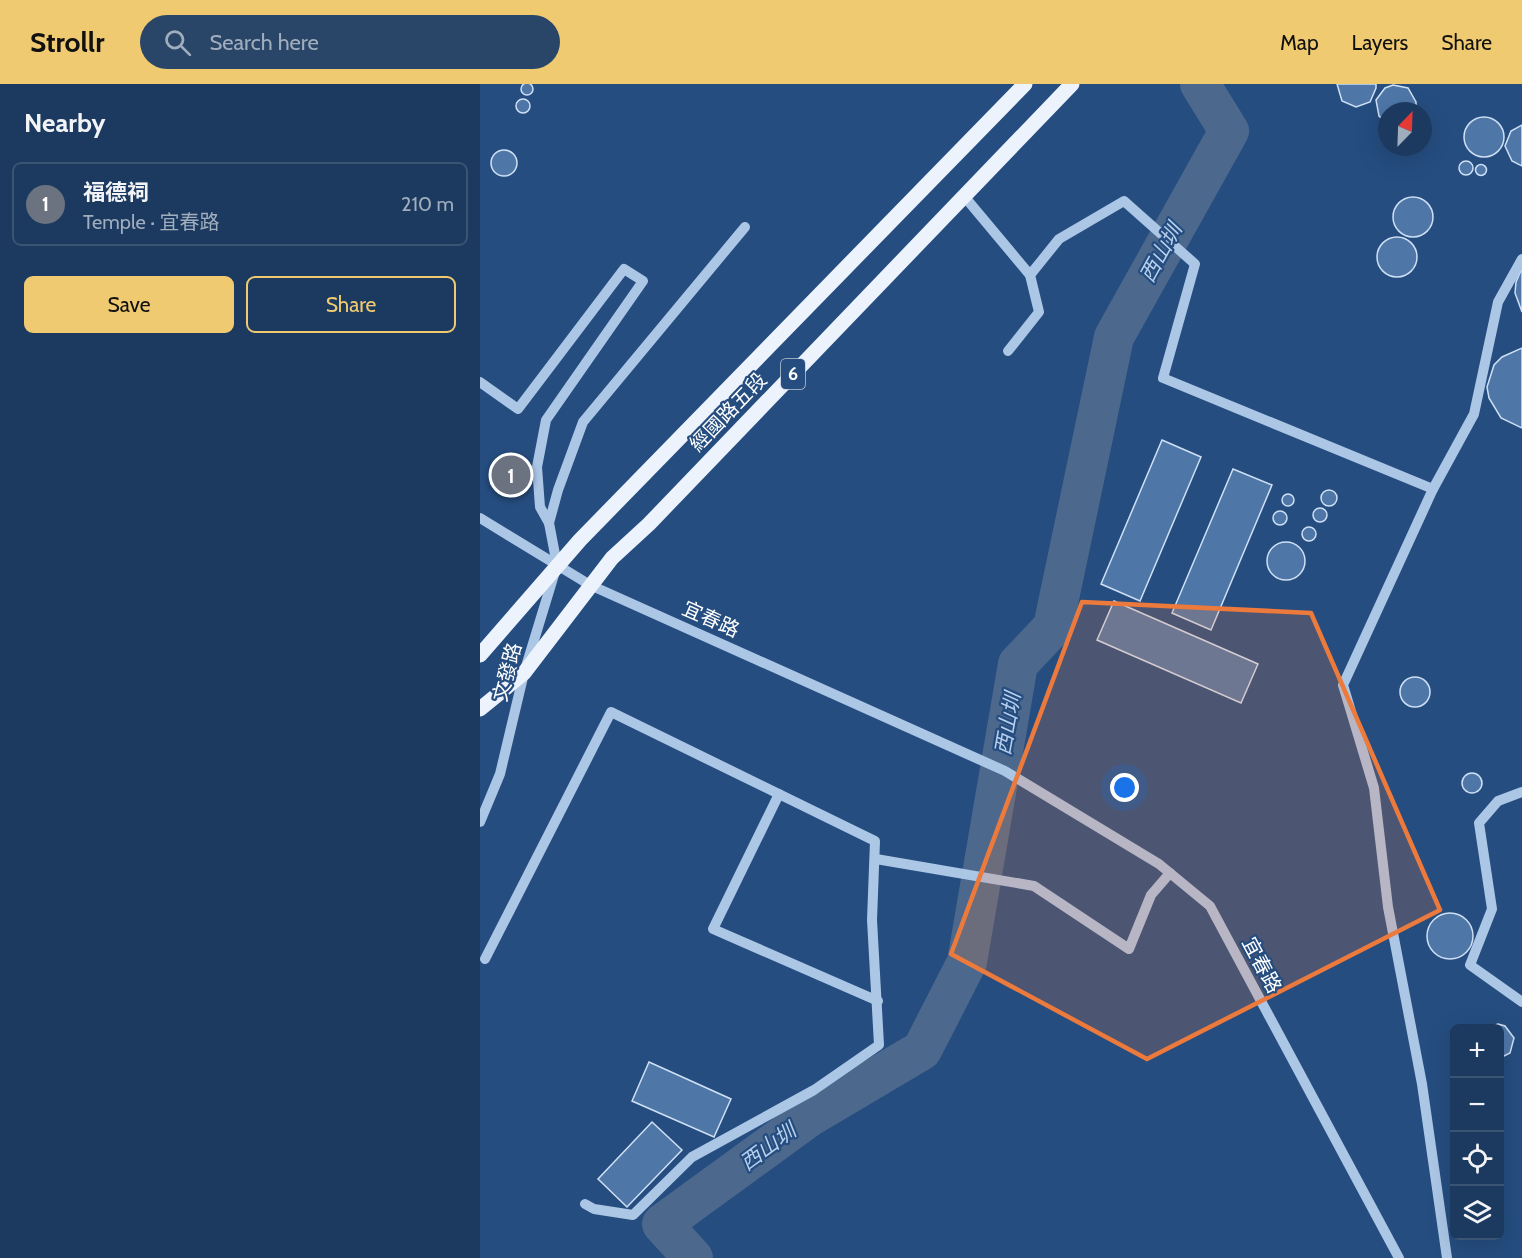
<!DOCTYPE html>
<html lang="en">
<head>
<meta charset="utf-8">
<style>
  body { margin:0; font-family:Cabin,"Noto Sans TC",sans-serif; background:#294568; color:#f1f3f6 }
  .controls { position:absolute; right:18px; bottom:18px; display:grid; overflow:hidden; border-radius:9px; box-shadow:0 6px 24px #0002 }
  .controls button { width:54px; height:54px; display:grid; place-items:center; padding:0; border:0; border-bottom:2px solid #3a5474; background:#1c3a5f; color:#f1f3f6; font:30px sans-serif }
  .compass { position:absolute; left:898px; top:18px; width:54px; height:54px; border-radius:50%; background:#1c3a5f; box-shadow:0 6px 24px #0002; rotate:23deg }
  .you { position:absolute; left:645px; top:704px; width:21px; height:21px; margin:-15px; border:4px solid #fff; border-radius:50%; background:#1a73e8; box-shadow:0 0 0 9px #1a73e833 }
  .badge { display:grid; place-items:center; width:39px; height:39px; border-radius:50%; background:#efca71; color:#fff; font-size:20px; font-weight:700 }
  .pin { position:absolute; translate:-50% -50%; border:3px solid #fff; box-shadow:0 2px 6px #0006 }
  .list { margin:0; padding:0; list-style:none }
  h2 { display:flex; justify-content:space-between; align-items:center; height:78px; margin:0; padding:0 24px; font-size:26px }
  h2 small { font-size:20px; font-weight:400; color:#a0adbd }
  .list li { display:grid; grid-template-columns:39px 1fr auto; gap:18px; align-items:center; box-sizing:border-box; height:84px; margin:0 12px 12px; padding:0 12px; border:2px solid #3a5474; border-radius:9px }
  .list b { display:block; font-size:22px; white-space:nowrap }
  .list p { margin:0; font-size:20px; white-space:nowrap; color:#a0adbd }
  .list em { font-size:20px; font-style:normal; color:#a0adbd }
  .actions { display:flex; gap:12px; padding:18px 24px }
  .actions a { flex:1; padding:14px 0; border:2px solid #efca71; border-radius:9px; text-align:center; font-size:21px; color:#efca71 }
  .actions .main { background:#efca71; color:#111 }
  .icon { flex:none; width:33px; height:33px; fill:none; stroke:currentColor; stroke-width:2; stroke-linecap:round; stroke-linejoin:round }
  .map { position:relative; flex:none; width:1042px; height:1174px; overflow:hidden }
  header { display:flex; align-items:center; gap:36px; box-sizing:border-box; height:84px; padding:0 30px; background:#efca71; color:#111 }
  header strong { font-size:28px }
  nav { display:flex; gap:33px; margin-inline-start:auto; font-size:21px }
  .search { width:420px; height:54px; background:#294568; display:flex; align-items:center; gap:15px; box-sizing:border-box; padding:0 21px; border-radius:33px; color:#a0adbd; font-size:22px }
  main { display:flex }
  aside { flex:1; background:#1c3a5f }
  .map>svg:first-child { display:block }
  .lines { fill:none; stroke-linecap:round; stroke-linejoin:round }
  .river { stroke:#4c698d; stroke-width:40 }
  .building { fill:#4e77a8; stroke:#cfe0f5; stroke-width:1.5 }
  .minor { stroke:#acc6e6; stroke-width:10 }
  .major { stroke:#edf3fd; stroke-width:15 }
  .marked { fill:#ed7a3d; fill-opacity:0.2; stroke:#ed7a3d; stroke-width:4.5; stroke-linejoin:round }
  .labels { text-anchor:middle; stroke-width:4.5; stroke-linejoin:round; paint-order:stroke }
  .shield { fill:#254d7f; stroke:#becad9; stroke-width:1.5 }
  .shield-label { font-size:18px; font-weight:bold; fill:#fff }
  .street-label { font-size:20px; fill:#fff; stroke:#254d7f }
  .water-label { font-size:21px; font-style:italic; fill:#b7d0ee; stroke:#254d7f }
</style>
</head>
<body>
<header>
<strong>Strollr</strong>
<div class="search"><svg class="icon" aria-label="search" viewBox="0 0 24 24"><circle cx="10" cy="10" r="6"/><path d="M15 15l6 6"/></svg>Search here</div>
<nav><a>Map</a><a>Layers</a><a>Share</a></nav>
</header>
<main>
<aside>
<h2>Nearby<small></small></h2>
<ul class="list">
<li><span class="badge" style="background:#6b7280">1</span><div><b>福德祠</b><p>Temple · 宜春路</p></div><em>210 m</em></li>
</ul>
<div class="actions"><a class="main">Save</a><a>Share</a></div>
</aside>
<div class="map">
<svg width="1042" height="1174" viewBox="0 0 1042 1174">
  <rect width="100%" height="100%" fill="#254d7f"/>
  <g class="lines">
    <polyline class="river" points="213,1174 182,1140 329,1033 442,966 487,878 538,580 573,543 634,253 749,47 720,0"/>
  </g>
  <g class="building">
    <circle cx="47" cy="5" r="6"/>
    <polygon points="857,0 896,0 896,4 890,18 876,23 862,17"/>
    <polygon points="913,1 928,4 936,18 936,25 907,27 907,39 899,32 896,16 905,4"/>
    <circle cx="43" cy="22" r="7"/>
    <circle cx="1004" cy="53" r="20"/>
    <polygon points="1042,41 1042,82 1032,77 1025,62 1031,47"/>
    <circle cx="24" cy="79" r="13"/>
    <circle cx="986" cy="84" r="7"/>
    <circle cx="1001" cy="86" r="5.5"/>
    <circle cx="933" cy="133" r="20"/>
    <circle cx="917" cy="173" r="20"/>
    <polygon points="1042,184 1042,228 1035,209 1036,198"/>
    <polygon points="1042,264 1042,344 1021,334 1009,314 1007,303 1014,281 1022,273"/>
    <polygon points="682,356 721,373 660,517 621,500"/>
    <polygon points="753,385 792,401 731,546 692,529"/>
    <circle cx="849" cy="414" r="8"/>
    <circle cx="808" cy="416" r="6"/>
    <circle cx="840" cy="431" r="7"/>
    <circle cx="800" cy="434" r="7"/>
    <circle cx="829" cy="450" r="7"/>
    <circle cx="806" cy="477" r="19"/>
    <polygon points="634,517 778,580 761,619 617,556"/>
    <circle cx="935" cy="608" r="15"/>
    <circle cx="992" cy="699" r="10"/>
    <circle cx="970" cy="852" r="23"/>
    <polygon points="1018,940 1025,942 1034,954 1030,969 1020,974 1020,944 1006,944"/>
    <polygon points="169,978 251,1015 234,1053 152,1017"/>
    <polygon points="172,1038 202,1066 147,1123 118,1095"/>
  </g>
  <g class="lines">
    <g class="minor">
      <polyline points="484,112 550,191 559,228 528,267"/>
      <polyline points="550,191 579,155 644,117 715,180 683,294 953,405"/>
      <polyline points="0,298 38,325 144,185 163,197 66,336 57,383 60,423 69,439 77,481 44,589 20,690 0,738"/>
      <polyline points="0,434 110,501 525,687 679,780 730,822 919,1174"/>
      <polyline points="69,439 78,406 103,338 265,143"/>
      <polyline points="1042,708 1018,717 999,739 1012,825 990,881 1042,918"/>
      <polyline points="299,710 233,845 398,917"/>
      <polyline points="396,775 554,802 649,865 671,811 690,789"/>
      <polyline points="5,875 131,628 395,757 392,836 399,961 334,1006 212,1073 153,1131 114,1125 105,1120"/>
      <polyline points="967,1174 942,1000 908,823 894,704 863,601 953,405 994,330 1018,218 1042,175"/>
    </g>
    <g class="major">
      <polyline points="0,571 100,456 545,0"/>
      <polyline points="0,625 44,589 132,474 169,440 592,0"/>
    </g>
  </g>
  <path class="marked" d="M602,518L831,529L960,826L667,975L471,870Z"/>
  <g class="labels">
    <rect class="shield" x="301" y="275" width="24" height="30" rx="4.5"/>
    <g class="shield-label">
      <text x="313" y="296">6</text>
    </g>
    <g class="street-label">
      <text transform="translate(248 328) rotate(-46)" y="7">經國路五段</text>
      <text transform="translate(231 535) rotate(24)" y="7">宜春路</text>
      <text transform="translate(27 588) rotate(-75)" y="7">文發路</text>
      <text transform="translate(782 881) rotate(62)" y="7">宜春路</text>
    </g>
    <g class="water-label">
      <text transform="translate(681 169) rotate(-61)" y="7">西山圳</text>
      <text transform="translate(528 640) rotate(-80)" y="7">西山圳</text>
      <text transform="translate(288 1063) rotate(-36)" y="7">西山圳</text>
    </g>
  </g>
</svg>
<div class="controls">
<button>+</button>
<button>−</button>
<button><svg class="icon" aria-label="locate" viewBox="0 0 24 24"><circle cx="12" cy="12" r="6"/><path d="M12 2v4M12 18v4M2 12h4M18 12h4"/></svg></button>
<button><svg class="icon" aria-label="layers" viewBox="0 0 24 24"><path d="M12 4l9 5-9 5-9-5zM3 14l9 5 9-5"/></svg></button>
</div>
<svg class="compass" viewBox="-18 -18 36 36"><path d="M0-13l5 13h-10z" fill="#e53935"/><path d="M0 13l5-13h-10z" fill="#a0adbd"/></svg>
<div class="you"></div>
<div class="pin badge" style="left:31px;top:391px;background:#6b7280">1</div>
</div>
</main>
</body>
</html>
